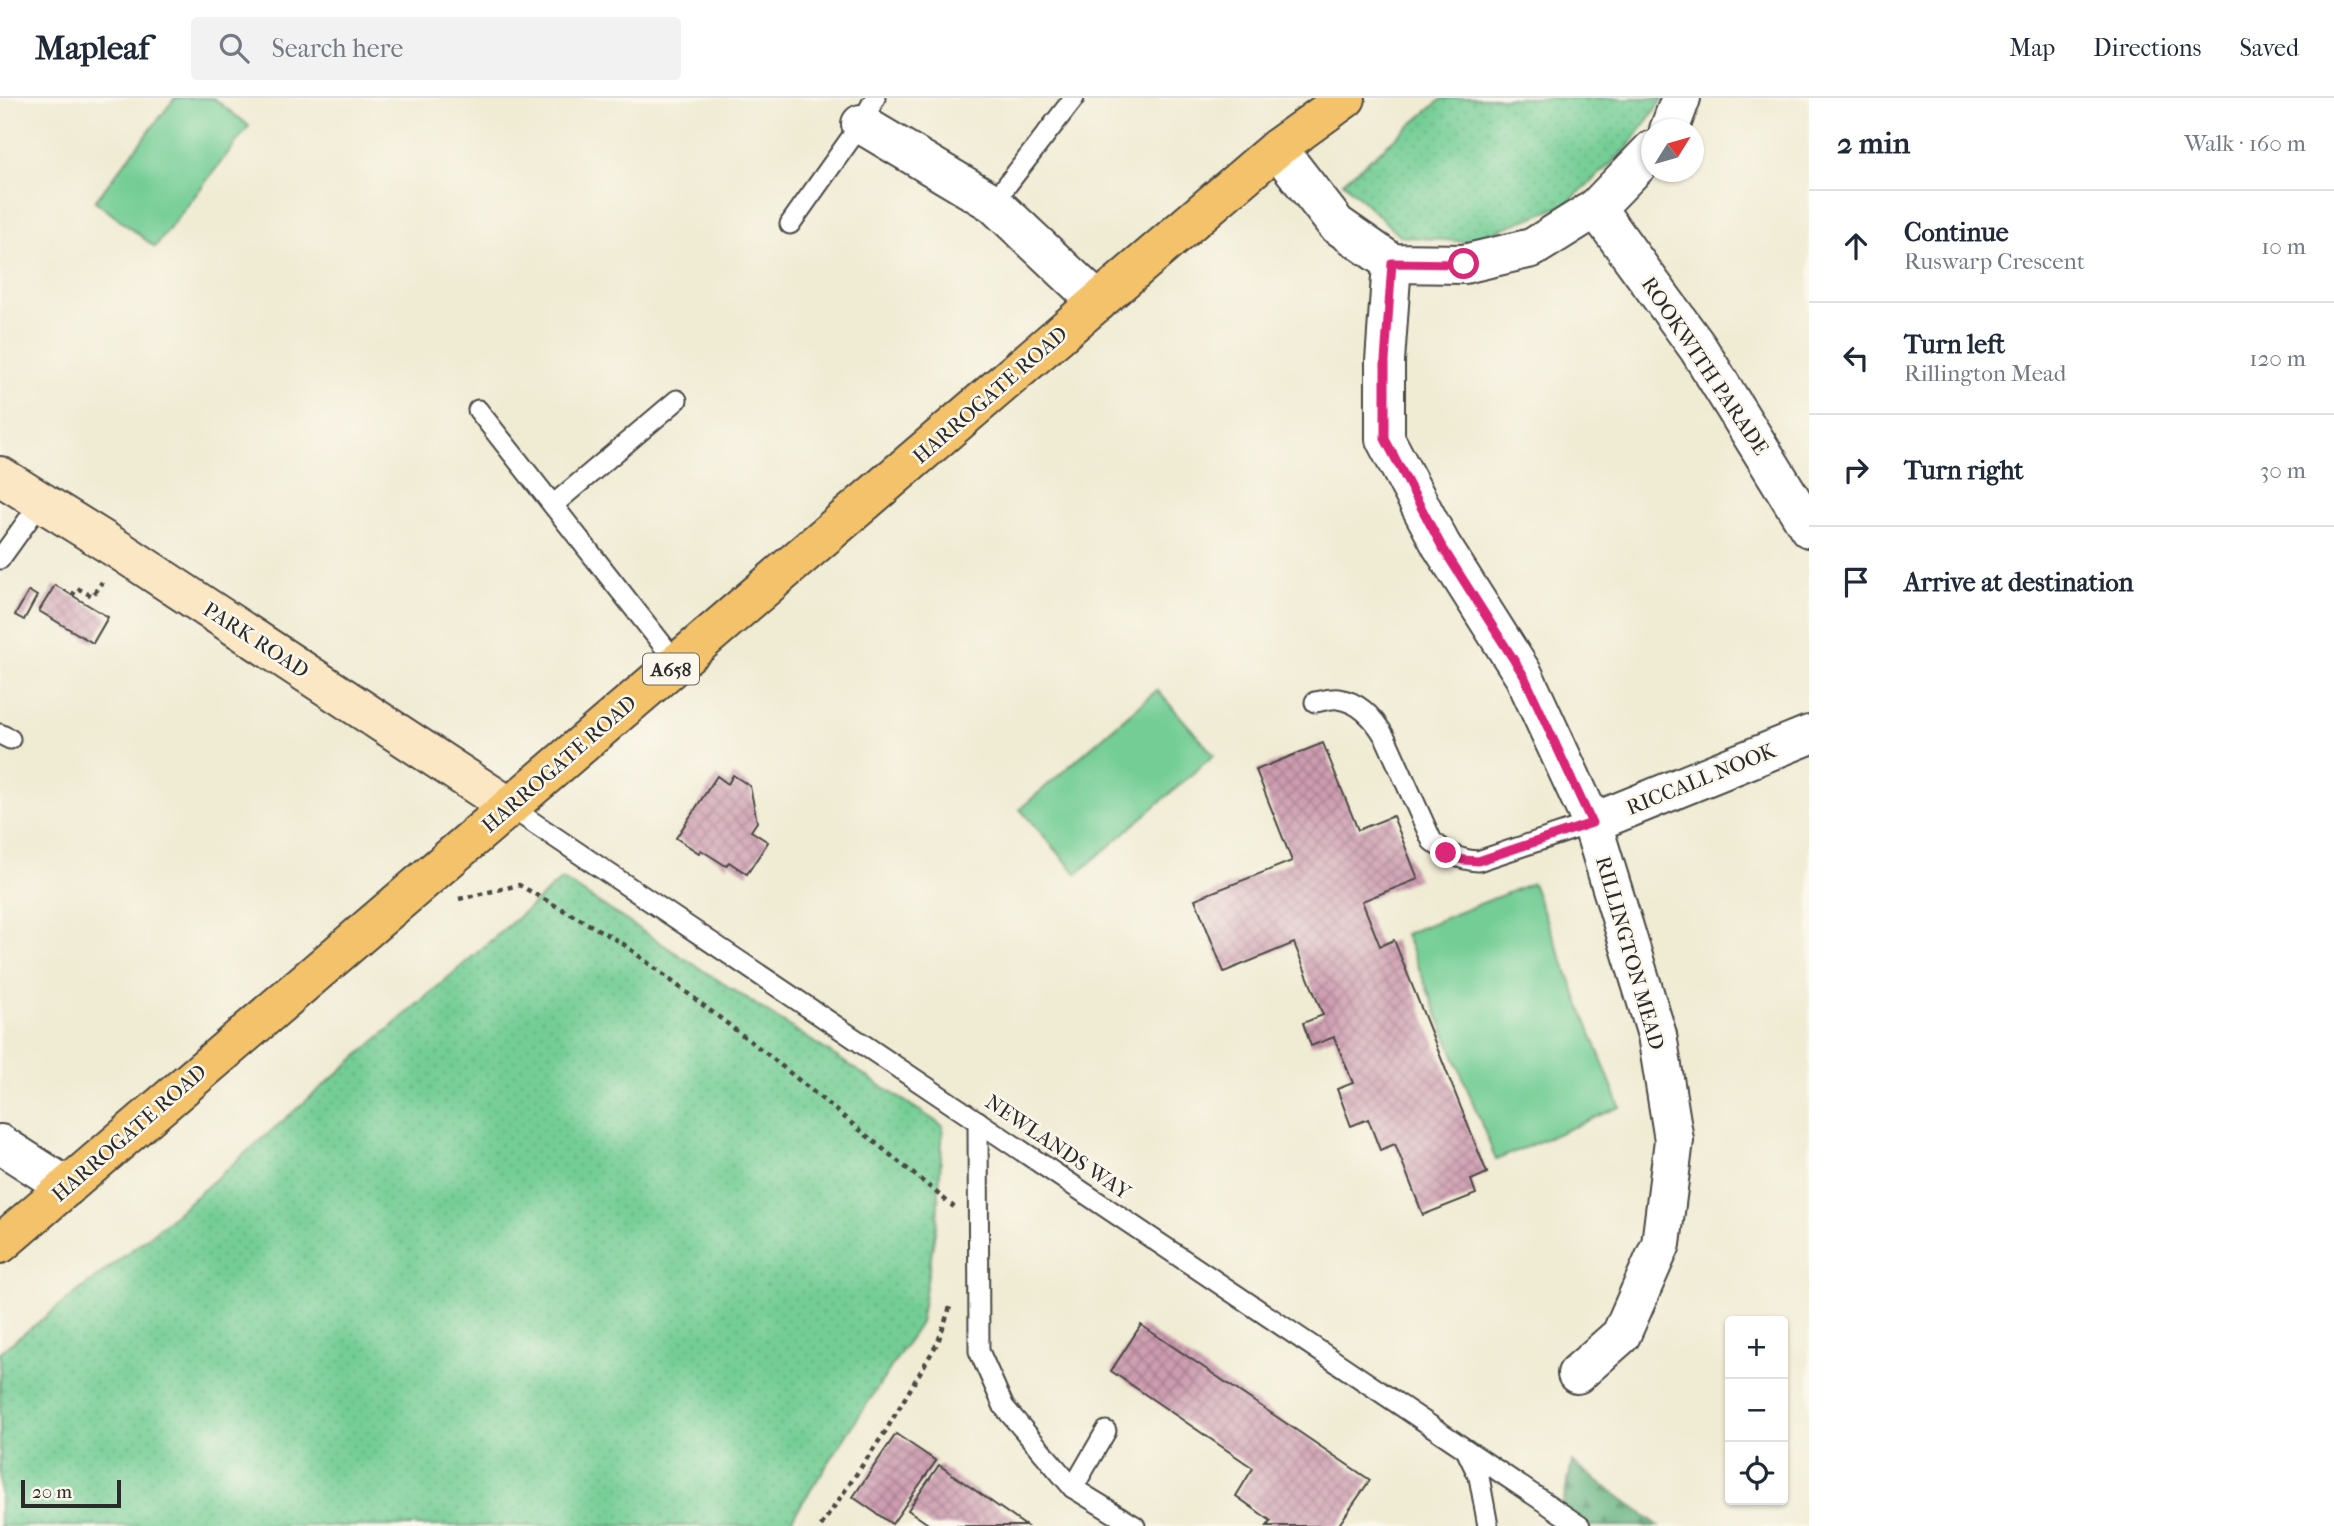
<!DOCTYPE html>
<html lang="en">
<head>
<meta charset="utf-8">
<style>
  body { margin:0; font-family:"IM FELL French Canon",serif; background:#f2f2f3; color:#1f2937 }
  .controls { position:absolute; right:21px; bottom:21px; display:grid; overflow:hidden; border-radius:7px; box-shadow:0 2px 5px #0004 }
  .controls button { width:63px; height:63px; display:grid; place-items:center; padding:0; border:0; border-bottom:2px solid #e0e1e3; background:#fff; color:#1f2937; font:35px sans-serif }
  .compass { position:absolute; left:1641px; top:21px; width:63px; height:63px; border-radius:50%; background:#fff; box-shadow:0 2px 5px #0004; rotate:53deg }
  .scale { position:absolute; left:21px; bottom:18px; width:100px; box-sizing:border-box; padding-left:7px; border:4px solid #2b2b2b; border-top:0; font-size:19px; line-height:24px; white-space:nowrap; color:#2b2b2b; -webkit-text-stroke:5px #fbf7ec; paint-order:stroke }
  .stop { position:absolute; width:21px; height:21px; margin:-16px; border:5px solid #db2777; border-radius:50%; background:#fff }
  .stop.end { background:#db2777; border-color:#fff; box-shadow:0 2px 7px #0008 }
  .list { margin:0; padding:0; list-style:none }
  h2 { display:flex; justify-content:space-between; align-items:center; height:91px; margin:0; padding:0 28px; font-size:30px }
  h2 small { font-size:23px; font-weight:400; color:#747a83 }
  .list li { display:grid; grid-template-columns:46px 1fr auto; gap:21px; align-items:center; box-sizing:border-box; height:112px; padding:0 28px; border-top:2px solid #e0e1e3 }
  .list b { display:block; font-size:26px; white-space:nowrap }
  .list p { margin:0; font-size:23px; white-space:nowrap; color:#747a83 }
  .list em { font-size:23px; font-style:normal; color:#747a83 }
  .icon { flex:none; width:38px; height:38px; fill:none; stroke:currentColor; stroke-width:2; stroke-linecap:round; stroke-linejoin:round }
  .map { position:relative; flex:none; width:1809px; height:1428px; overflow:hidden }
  header { display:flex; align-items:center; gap:42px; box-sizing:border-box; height:98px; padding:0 35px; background:#fff; border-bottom:2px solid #e0e1e3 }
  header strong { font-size:33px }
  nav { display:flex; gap:38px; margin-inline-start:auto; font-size:24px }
  .search { width:490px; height:63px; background:#f2f2f3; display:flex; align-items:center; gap:18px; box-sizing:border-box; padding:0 24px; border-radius:7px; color:#747a83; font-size:26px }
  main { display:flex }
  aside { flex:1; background:#fff }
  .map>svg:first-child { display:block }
  .grass { fill:url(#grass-dots); stroke:#4f7c60; stroke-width:2 }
  .forest { fill:url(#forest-firs); stroke:#446e54; stroke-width:2 }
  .park { fill:#73cd94; stroke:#4f7c60; stroke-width:2 }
  .building { fill:url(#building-cross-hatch) }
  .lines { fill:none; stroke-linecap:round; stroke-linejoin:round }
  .lane-casing { stroke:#494844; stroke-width:23 }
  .street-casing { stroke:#494844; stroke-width:42 }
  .secondary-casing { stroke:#494844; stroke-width:42 }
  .highway-casing { stroke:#494844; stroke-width:42 }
  .path { stroke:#494844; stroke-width:4.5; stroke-dasharray:5 5; stroke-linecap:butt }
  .lane { stroke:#fff; stroke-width:19 }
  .street { stroke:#fff; stroke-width:38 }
  .secondary { stroke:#fbe7c3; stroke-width:38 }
  .highway { stroke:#f4c26a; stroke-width:38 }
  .route { stroke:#db2777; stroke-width:9 }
  .labels { text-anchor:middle; stroke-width:5; stroke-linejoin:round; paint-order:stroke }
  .shield { fill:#fbf7ec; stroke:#696865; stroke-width:2 }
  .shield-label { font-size:19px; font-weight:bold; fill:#2b2b2b }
  .street-label { font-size:21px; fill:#2b2b2b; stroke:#fbf7ec }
</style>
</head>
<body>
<header>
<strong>Mapleaf</strong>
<div class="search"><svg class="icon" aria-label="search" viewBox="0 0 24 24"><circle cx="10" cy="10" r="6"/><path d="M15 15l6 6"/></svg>Search here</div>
<nav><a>Map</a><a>Directions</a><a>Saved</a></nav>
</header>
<main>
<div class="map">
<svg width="1809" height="1428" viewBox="0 0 1809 1428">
  <defs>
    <pattern id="grass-dots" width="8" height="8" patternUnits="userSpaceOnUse" patternTransform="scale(1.75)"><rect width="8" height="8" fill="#73cd94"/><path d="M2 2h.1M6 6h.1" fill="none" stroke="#64b080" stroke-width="1.8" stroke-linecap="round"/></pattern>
    <pattern id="forest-firs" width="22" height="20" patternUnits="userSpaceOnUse" patternTransform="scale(1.75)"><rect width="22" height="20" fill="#5eb07e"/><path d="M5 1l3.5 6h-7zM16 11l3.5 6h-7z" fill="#4e8f67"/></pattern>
    <pattern id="building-cross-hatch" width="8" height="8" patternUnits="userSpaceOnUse" patternTransform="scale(1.75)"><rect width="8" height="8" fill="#cd9cb0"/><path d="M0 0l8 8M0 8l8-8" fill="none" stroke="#a77f8f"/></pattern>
  </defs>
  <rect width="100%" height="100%" fill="#fbf7ec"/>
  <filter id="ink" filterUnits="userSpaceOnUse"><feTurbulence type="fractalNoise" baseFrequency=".0143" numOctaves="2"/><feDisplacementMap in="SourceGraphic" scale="14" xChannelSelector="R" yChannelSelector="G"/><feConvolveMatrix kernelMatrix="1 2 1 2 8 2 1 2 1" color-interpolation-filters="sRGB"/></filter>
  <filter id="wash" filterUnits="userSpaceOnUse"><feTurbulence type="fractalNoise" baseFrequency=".00686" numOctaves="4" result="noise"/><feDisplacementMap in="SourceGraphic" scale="28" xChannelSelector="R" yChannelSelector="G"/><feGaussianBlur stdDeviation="1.57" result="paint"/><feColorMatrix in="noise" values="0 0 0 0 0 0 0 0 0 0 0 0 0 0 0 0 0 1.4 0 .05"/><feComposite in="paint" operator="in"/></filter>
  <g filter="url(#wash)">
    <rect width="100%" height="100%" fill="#f0ebd3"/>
    <g class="grass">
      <polygon points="1443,0 1663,0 1626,52 1565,107 1466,144 1400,138 1343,84"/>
      <polygon points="562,781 943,1028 937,1122 920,1225 787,1428 0,1428 0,1254 151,1137"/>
    </g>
    <polygon class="forest" points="1572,1364 1659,1428 1558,1428"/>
    <g class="park">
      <polygon points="175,0 213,0 249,28 155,149 95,103"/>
      <polygon points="1157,592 1214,657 1077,776 1020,711"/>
      <polygon points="1532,785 1620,1009 1496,1062 1405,836"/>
    </g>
    <g id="blocks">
      <g class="building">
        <polygon points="55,487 108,519 93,545 39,513"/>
        <polygon points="29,493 37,498 24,522 15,517"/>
        <polygon points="1323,645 1358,732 1393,718 1418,781 1362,803 1380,848 1394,842 1487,1075 1471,1082 1476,1096 1423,1117 1395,1046 1380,1052 1368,1021 1351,1028 1337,991 1353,985 1334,939 1311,948 1303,925 1323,917 1294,845 1224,874 1195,801 1292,763 1256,672"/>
        <polygon points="733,677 750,688 757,724 751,733 768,744 747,776 729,764 726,768 701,752 699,755 676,740 717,678 728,686"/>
        <polygon points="1141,1227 1370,1382 1338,1428 1267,1428 1271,1423 1236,1398 1253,1370 1111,1273"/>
        <polygon points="896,1336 936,1363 892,1426 853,1399"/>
        <polygon points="939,1367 1026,1428 931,1428 908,1412"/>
      </g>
    </g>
  </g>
  <g filter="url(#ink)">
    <use href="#blocks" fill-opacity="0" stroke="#494844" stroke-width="2"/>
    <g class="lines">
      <g class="lane-casing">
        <g id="lane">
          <polyline points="993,105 1074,0"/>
          <polyline points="790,126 861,26 875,0"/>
          <polyline points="478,312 677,565"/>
          <polyline points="553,407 677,302"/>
          <polyline points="0,461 41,404"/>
          <path d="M1315,604C1322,603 1331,600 1338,601C1361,604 1376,623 1386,641L1432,743C1447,755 1459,762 1478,763L1592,725"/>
          <polyline points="0,636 10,641"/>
          <polyline points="510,709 1580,1428"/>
          <polyline points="978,1023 979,1253 1004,1309 1073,1390 1135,1428"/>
          <polyline points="1466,1352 1479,1379 1488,1428"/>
          <polyline points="1073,1390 1106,1333"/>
        </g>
      </g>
      <g class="street-casing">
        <g id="street">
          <polyline points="861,26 993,105 1098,204"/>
          <polyline points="1669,32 1681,0"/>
          <polyline points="1277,50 1336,126 1392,165 1464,166 1532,150 1596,110 1652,52"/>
          <polyline points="1596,110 1698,250 1809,430"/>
          <polyline points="1392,165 1385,263 1385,341 1441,447 1524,578 1592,725 1657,937 1674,1042 1661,1146 1621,1237 1577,1276"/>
          <polyline points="1592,725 1809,637"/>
          <polyline points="0,1046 67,1089"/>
        </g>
      </g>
      <g class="secondary-casing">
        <polyline id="secondary" points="0,378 122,454 510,709"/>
      </g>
      <g class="highway-casing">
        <polyline id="highway" points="0,1146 1277,50 1346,0"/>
      </g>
      <g class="path">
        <polyline points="72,498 77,490 92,498 102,484"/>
        <polyline points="459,801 519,787 622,845 767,956 954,1109"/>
        <polyline points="821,1428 885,1334 938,1244 951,1206"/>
      </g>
      <use href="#lane" class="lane"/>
      <use href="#street" class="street"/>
      <use href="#secondary" class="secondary"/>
      <use href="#highway" class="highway"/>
    </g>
  </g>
  <g class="lines" filter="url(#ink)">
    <polyline class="route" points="1446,755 1463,762 1478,763 1592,725 1524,578 1441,447 1385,341 1385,263 1392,165 1464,166"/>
  </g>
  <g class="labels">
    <rect class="shield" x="643" y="555.5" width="56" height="31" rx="5"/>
    <g class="shield-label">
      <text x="671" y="578">A658</text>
    </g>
    <g class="street-label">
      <text transform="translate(1705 268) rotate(56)" y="7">ROOKWITH PARADE</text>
      <text transform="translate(990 297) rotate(-41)" y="7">HARROGATE ROAD</text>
      <text transform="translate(256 542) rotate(33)" y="7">PARK ROAD</text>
      <text transform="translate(559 666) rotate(-41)" y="7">HARROGATE ROAD</text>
      <text transform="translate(1701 681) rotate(-22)" y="7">RICCALL NOOK</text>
      <text transform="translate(1630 855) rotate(74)" y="7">RILLINGTON MEAD</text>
      <text transform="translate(129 1035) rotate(-41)" y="7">HARROGATE ROAD</text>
      <text transform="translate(1058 1049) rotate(34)" y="7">NEWLANDS WAY</text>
    </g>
  </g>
</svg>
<div class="controls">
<button>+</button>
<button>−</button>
<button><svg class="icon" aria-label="locate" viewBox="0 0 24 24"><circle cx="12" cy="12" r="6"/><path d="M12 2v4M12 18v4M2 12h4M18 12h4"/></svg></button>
</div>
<svg class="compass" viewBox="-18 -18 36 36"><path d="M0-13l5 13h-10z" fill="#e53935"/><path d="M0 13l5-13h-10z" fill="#747a83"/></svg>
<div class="scale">20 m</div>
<div class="stop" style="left:1464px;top:166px"></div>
<div class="stop end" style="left:1446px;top:755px"></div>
</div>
<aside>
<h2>2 min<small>Walk · 160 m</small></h2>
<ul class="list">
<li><svg class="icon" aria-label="ahead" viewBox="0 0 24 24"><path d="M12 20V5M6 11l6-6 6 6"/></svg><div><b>Continue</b><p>Ruswarp Crescent</p></div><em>10 m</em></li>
<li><svg class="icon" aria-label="left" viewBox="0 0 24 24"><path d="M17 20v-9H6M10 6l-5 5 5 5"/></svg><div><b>Turn left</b><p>Rillington Mead</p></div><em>120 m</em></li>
<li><svg class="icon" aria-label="right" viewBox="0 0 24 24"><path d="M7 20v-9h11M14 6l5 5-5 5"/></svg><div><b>Turn right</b></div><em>30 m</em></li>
<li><svg class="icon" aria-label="arrive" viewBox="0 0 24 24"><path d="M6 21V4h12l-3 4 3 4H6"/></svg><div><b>Arrive at destination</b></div></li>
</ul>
</aside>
</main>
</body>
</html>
